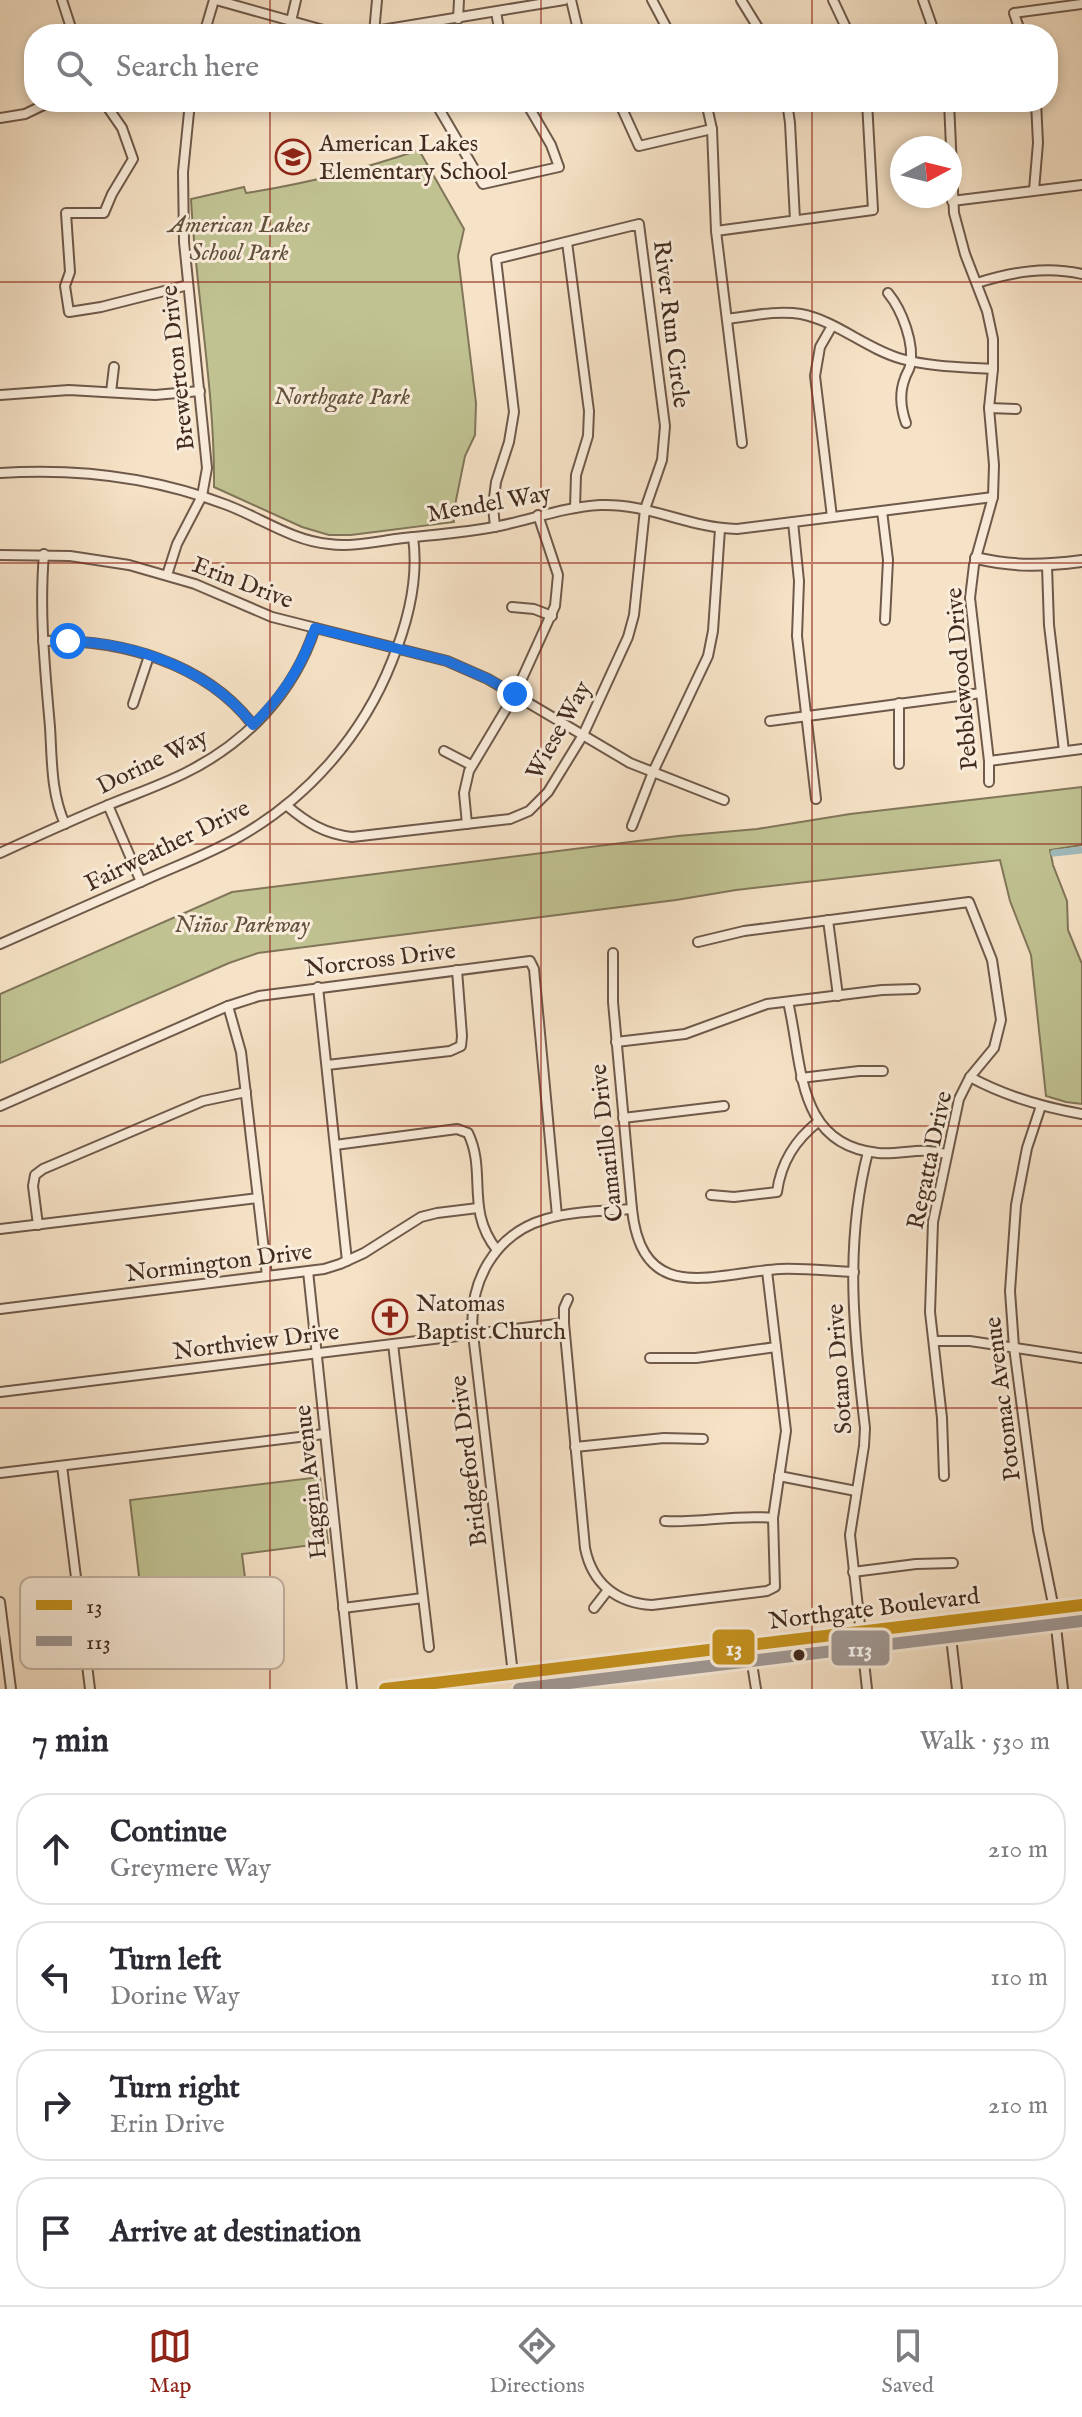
<!DOCTYPE html>
<html lang="en">
<head>
<meta charset="utf-8">
<style>
  body { margin:0; font-family:"IM FELL English",serif; background:#f7f7f7; color:#2b2b33 }
  .compass { position:absolute; left:890px; top:136px; width:72px; height:72px; border-radius:50%; background:#fff; box-shadow:0 4px 12px #0003; rotate:83deg }
  .stop { position:absolute; width:24px; height:24px; margin:-18px; border:6px solid #1a73e8; border-radius:50%; background:#fff }
  .stop.end { background:#1a73e8; border-color:#fff; box-shadow:0 2px 8px #0008 }
  .list { margin:0; padding:0; list-style:none }
  h2 { display:flex; justify-content:space-between; align-items:center; height:104px; margin:0; padding:0 32px; font-size:34px }
  h2 small { font-size:26px; font-weight:400; color:#7c7c81 }
  .list li { display:grid; grid-template-columns:52px 1fr auto; gap:24px; align-items:center; box-sizing:border-box; height:112px; margin:0 16px 16px; padding:0 16px; border:2px solid #e1e1e2; border-radius:32px }
  .list b { display:block; font-size:30px; white-space:nowrap }
  .list p { margin:0; font-size:26px; white-space:nowrap; color:#7c7c81 }
  .list em { font-size:26px; font-style:normal; color:#7c7c81 }
  .icon { flex:none; width:44px; height:44px; fill:none; stroke:currentColor; stroke-width:2; stroke-linecap:round; stroke-linejoin:round }
  .map { position:relative; flex:none; width:1082px; height:1689px; overflow:hidden }
  .search { position:absolute; background:#fff; box-shadow:0 4px 12px #0003; left:24px; right:24px; top:24px; height:88px; display:flex; align-items:center; gap:20px; box-sizing:border-box; padding:0 28px; border-radius:32px; color:#7c7c81; font-size:30px }
  .sheet { height:616px; background:#fff }
  nav { display:flex; justify-content:space-around; align-items:center; box-sizing:border-box; height:112px; border-top:2px solid #e1e1e2; background:#fff; font-size:22px; color:#7c7c81 }
  nav a { display:grid; justify-items:center; gap:4px }
  nav .on { color:#8f2418 }
  .map>svg:first-child { display:block }
  .green { fill:#c0c292; stroke:#817659; stroke-width:2 }
  .lines { fill:none; stroke-linecap:round; stroke-linejoin:round }
  .canal { stroke:#a0bcbe; stroke-width:7 }
  .minor-casing { stroke:#6f594a; stroke-width:12 }
  .tertiary-casing { stroke:#6f594a; stroke-width:14 }
  .secondary-casing { stroke:#422b20; stroke-width:15 }
  .minor { stroke:#f9ecda; stroke-width:8 }
  .tertiary { stroke:#f9ecda; stroke-width:10 }
  .secondary { stroke:#f9ecda; stroke-width:11 }
  .bus-1-casing { stroke:#f9ecda; stroke-width:18 }
  .bus-2-casing { stroke:#f9ecda; stroke-width:18 }
  .bus-1 { stroke:#c4921e; stroke-width:12 }
  .bus-2 { stroke:#a09996; stroke-width:12 }
  .route { stroke:#1a73e8; stroke-width:10 }
  .grid { fill:none; stroke:#8f2418; stroke-width:2; stroke-opacity:0.55 }
  .bus-dot { fill:#422b20; stroke:#f9ecda; stroke-width:3 }
  .labels { text-anchor:middle; stroke-width:6; stroke-linejoin:round; paint-order:stroke }
  .poi-label { font-size:24px; fill:#422b20; stroke:#f9ecda; text-anchor:start }
  .park-label { font-size:24px; font-style:italic; fill:#62513c; stroke:#f9ecda }
  .street-label { font-size:24px; fill:#422b20; stroke:#f9ecda }
  .key { fill:#f9ecda; stroke:#c2b2a2; stroke-width:2 }
  .key-label { font-size:22px; fill:#422b20 }
  .line-badge { stroke:#f9ecda; stroke-width:3 }
  .badge-label { font-size:22px; text-anchor:middle; font-weight:bold; fill:#fff }
</style>
</head>
<body>
<div class="map">
<svg width="1082" height="1689" viewBox="0 0 1082 1689">
  <rect width="100%" height="100%" fill="#f6e2c6"/>
  <filter id="stains"><feTurbulence type="fractalNoise" baseFrequency=".0025" numOctaves="4"/><feColorMatrix values="0 0 0 0 .2 0 0 0 0 .09 0 0 0 0 .02 0 0 0 .5 -.17"/></filter>
  <radialGradient id="worn" r=".72"><stop offset=".6" stop-color="#630" stop-opacity="0"/><stop offset="1" stop-color="#630" stop-opacity=".3"/></radialGradient>
  <g class="green">
    <path d="M419,150L464,229L458,256L476,403L475,435L465,456L453,515L454,522L351,535H329L302,527L214,487C215,391 196,295 191,199L244,187L246,193C305,184 363,169 419,150Z"/>
    <polygon points="1082,787 1082,845 1050,850 1053,865 1067,901 1068,930 1082,964 1082,1104 1066,1102 1046,1096 1031,955 1010,901 1000,860 736,890 676,900 258,953 229,963 0,1063 0,994 232,892 678,836 757,829 850,814"/>
    <polygon points="320,1477 328,1543 242,1554 246,1586 202,1591 203,1602 143,1610 130,1500"/>
  </g>
  <g class="lines">
    <polyline class="canal" points="1054,853 1082,850"/>
    <g class="minor-casing">
      <g id="minor">
        <polyline points="62,0 73,34"/>
        <polyline points="216,0 327,31 357,34 564,0"/>
        <polyline points="571,0 579,34"/>
        <polyline points="652,0 670,34"/>
        <polyline points="741,0 762,34"/>
        <polyline points="833,0 849,34"/>
        <polyline points="923,0 935,34"/>
        <polyline points="496,12 500,34"/>
        <polyline points="458,19 459,0"/>
        <polyline points="291,21 296,0"/>
        <polyline points="374,33 377,0"/>
        <polyline points="204,34 214,0"/>
        <polyline points="1021,34 1014,13 1082,4"/>
        <polyline points="104,102 122,128 133,159 112,194 104,213 66,213 70,272 65,286 69,312 101,307 188,285"/>
        <polyline points="435,102 483,184 559,167 551,145 526,102"/>
        <polyline points="619,102 639,146 712,129"/>
        <polyline points="706,102 712,129 716,231 742,443"/>
        <polyline points="787,102 790,123 795,220"/>
        <polyline points="949,102 954,213 965,254 987,311 993,339 993,369 989,408 994,465 993,497 974,565 970,598 989,761 989,782"/>
        <polyline points="0,118 25,114 50,102"/>
        <polyline points="1034,190 1038,143 1036,102"/>
        <polyline points="952,201 1082,185"/>
        <polyline points="716,231 873,210 867,102"/>
        <polyline points="567,242 589,411 588,436 576,475 575,508"/>
        <path d="M977,283C1012,272 1046,266 1082,274"/>
        <path d="M888,293C902,310 915,344 910,366C909,371 906,374 905,378C899,393 901,409 906,423"/>
        <path d="M727,319C751,316 777,310 801,314C837,321 866,349 902,359C931,367 963,367 993,369"/>
        <polyline points="832,326 820,347 815,376 832,517"/>
        <polyline points="111,392 114,367"/>
        <polyline points="0,395 69,390 155,395 200,391"/>
        <polyline points="989,408 1016,409"/>
        <path d="M0,473C78,468 154,477 227,505C261,518 293,541 329,544C351,547 374,542 396,539C430,535 465,533 499,526C533,519 565,507 600,505C649,503 688,528 737,529L993,497"/>
        <polyline points="882,511 888,560 885,620"/>
        <polyline points="793,522 799,581 797,636 816,799"/>
        <path d="M44,554C39,612 45,669 50,727C52,759 51,794 65,824"/>
        <polyline points="0,555 70,556 129,565 195,584 272,617 447,661 488,679 630,763 724,800"/>
        <polyline points="1047,566 1049,625 1064,751"/>
        <polyline points="167,575 177,544 202,496 207,468 184,242 183,172 190,102"/>
        <polyline points="512,607 534,609 552,616"/>
        <path d="M43,641C119,639 205,662 253,725"/>
        <polyline points="899,703 899,764"/>
        <polyline points="133,704 149,656"/>
        <polyline points="770,721 981,693"/>
        <polyline points="444,751 471,765"/>
        <polyline points="989,761 1082,749"/>
        <polyline points="108,805 141,882"/>
        <path d="M286,805C307,823 325,834 352,837L510,819L529,811L548,792L583,735L628,637L634,615L645,509L662,460L665,426L639,224L496,259L514,412L509,442L496,482L493,506L495,527"/>
        <polyline points="467,824 464,793 469,771 515,694 555,606 558,575 538,515"/>
        <polyline points="632,826 653,772 708,656 713,631 720,529"/>
        <path d="M0,853C35,837 70,821 106,806C132,795 159,786 185,773C246,743 294,693 315,628"/>
        <polyline points="828,920 838,996"/>
        <polyline points="698,942 744,931 969,902 992,960 1001,1020 994,1048 970,1077 959,1099 933,1222 930,1312 942,1418 944,1476"/>
        <path d="M0,944C48,923 97,901 145,880C176,866 209,854 239,837C308,798 363,735 392,661C408,622 419,579 413,537"/>
        <path d="M613,953V1002L632,1209C642,1307 713,1273 780,1269C804,1268 829,1271 854,1272"/>
        <polyline points="318,987 347,1261"/>
        <path d="M788,1002C803,1063 795,1145 878,1153C903,1155 921,1146 946,1154"/>
        <polyline points="228,1006 241,1052 267,1276"/>
        <polyline points="616,1042 685,1034 767,1004 882,990 915,989"/>
        <polyline points="327,1065 450,1051 461,1046 462,1036 457,970"/>
        <path d="M970,1077C1005,1096 1042,1107 1082,1114"/>
        <polyline points="801,1078 859,1071 883,1071"/>
        <polyline points="0,1106 228,1006 259,996 530,961 534,969 557,1216"/>
        <polyline points="1041,1106 1027,1148 1016,1205 1010,1291 1014,1347 1038,1530 1054,1609 1063,1689"/>
        <polyline points="623,1118 724,1106"/>
        <path d="M335,1145L457,1129L468,1133C487,1172 465,1210 497,1250"/>
        <path d="M711,1195L734,1197L777,1192C781,1162 795,1140 819,1121"/>
        <polyline points="38,1225 33,1186 35,1175 43,1169 203,1101 246,1092"/>
        <polyline points="0,1229 258,1198"/>
        <polyline points="308,1271 352,1689"/>
        <path d="M568,1299L564,1308V1323L585,1548C592,1583 616,1603 652,1605L767,1591L775,1587L773,1518L786,1431L767,1271"/>
        <polyline points="0,1309 324,1269 340,1264 364,1253 421,1217 437,1213 478,1208"/>
        <polyline points="934,1341 970,1341 1082,1358"/>
        <polyline points="393,1344 429,1647"/>
        <polyline points="650,1358 696,1358 776,1347"/>
        <polyline points="0,1392 564,1323"/>
        <polyline points="575,1447 664,1438 703,1439"/>
        <polyline points="62,1466 90,1689"/>
        <polyline points="0,1473 324,1434"/>
        <polyline points="779,1476 856,1491"/>
        <path d="M665,1521C701,1523 737,1514 773,1518"/>
        <polyline points="853,1572 916,1564 953,1563"/>
        <polyline points="0,1602 11,1689"/>
        <polyline points="343,1608 423,1598"/>
        <polyline points="594,1608 608,1590"/>
        <polyline points="949,1620 957,1689"/>
        <polyline points="749,1645 756,1689"/>
        <polyline points="551,1669 553,1689"/>
        <path d="M513,1674L473,1334C468,1283 494,1234 546,1219C573,1211 604,1211 632,1209"/>
        <path d="M867,1689L850,1535L864,1446L865,1428C854,1334 844,1245 868,1152"/>
      </g>
    </g>
    <g class="tertiary-casing">
      <path id="tertiary" d="M976,558C1015,567 1043,566 1082,561"/>
    </g>
    <g class="secondary-casing">
      <polyline id="secondary" points="385,1689 1082,1605"/>
    </g>
    <use href="#minor" class="minor"/>
    <use href="#tertiary" class="tertiary"/>
    <use href="#secondary" class="secondary"/>
    <g class="bus-1-casing">
      <polyline id="bus-1" points="385,1689 1082,1605"/>
    </g>
    <g class="bus-2-casing">
      <polyline id="bus-2" points="519,1689 1082,1621"/>
    </g>
    <use href="#bus-1" class="bus-1"/>
    <use href="#bus-2" class="bus-2"/>
  </g>
  <g class="lines">
    <path class="route" d="M68,641C136,643 211,670 253,725C282,696 302,667 315,628L447,661L488,679L515,694"/>
  </g>
  <path class="grid" d="M270,0V34M541,0V34M812,0V34M270,102V1689M541,102V1689M812,102V1689M0,282H1082M0,563H1082M0,844H1082M0,1126H1082M0,1408H1082"/>
  <defs>
    <g id="school-ring" transform="scale(1.8)"><circle r="9.5" fill="#f9ecda" stroke="#8f2418" stroke-width="1.5"/><path d="M0-5L7-2L0 1L-7-2ZM-4 1L0 2.5L4 1V4Q0 6-4 4Z" fill="#8f2418"/></g>
    <g id="church-ring" transform="scale(1.8)"><circle r="9.5" fill="#f9ecda" stroke="#8f2418" stroke-width="1.5"/><path d="M-1.2-6h2.4v3.5h3.3v2.4h-3.3V6h-2.4V-.1h-3.3v-2.4h3.3Z" fill="#8f2418"/></g>
  </defs>
  <g fill-rule="evenodd">
    <use href="#school-ring" x="293" y="157"/>
    <use href="#church-ring" x="390" y="1317"/>
  </g>
  <circle class="bus-dot" cx="799" cy="1655" r="7"/>
  <g class="labels">
    <g class="poi-label">
      <text x="319" y="151">American Lakes<tspan x="319" dy="28">Elementary School</tspan></text>
      <text x="416" y="1311">Natomas<tspan x="416" dy="28">Baptist Church</tspan></text>
    </g>
    <g class="park-label">
      <text x="239" y="232">American Lakes<tspan x="239" dy="28">School Park</tspan></text>
      <text x="342" y="404">Northgate Park</text>
      <text x="242" y="932">Niños Parkway</text>
    </g>
    <g class="street-label">
      <text transform="translate(672 324) rotate(83)" y="8">River Run Circle</text>
      <text transform="translate(177 368) rotate(-96)" y="8">Brewerton Drive</text>
      <text transform="translate(489 503) rotate(-10)" y="8">Mendel Way</text>
      <text transform="translate(243 582) rotate(21)" y="8">Erin Drive</text>
      <text transform="translate(961 679) rotate(-95)" y="8">Pebblewood Drive</text>
      <text transform="translate(558 730) rotate(-61)" y="8">Wiese Way</text>
      <text transform="translate(152 761) rotate(-26)" y="8">Dorine Way</text>
      <text transform="translate(167 845) rotate(-26)" y="8">Fairweather Drive</text>
      <text transform="translate(380 959) rotate(-7)" y="8">Norcross Drive</text>
      <text transform="translate(606 1143) rotate(-96)" y="8">Camarillo Drive</text>
      <text transform="translate(929 1160) rotate(-78)" y="8">Regatta Drive</text>
      <text transform="translate(219 1262) rotate(-7)" y="8">Normington Drive</text>
      <text transform="translate(256 1341) rotate(-7)" y="8">Northview Drive</text>
      <text transform="translate(839 1369) rotate(-94)" y="8">Sotano Drive</text>
      <text transform="translate(1002 1399) rotate(-97)" y="8">Potomac Avenue</text>
      <text transform="translate(468 1461) rotate(-97)" y="8">Bridgeford Drive</text>
      <text transform="translate(310 1482) rotate(-96)" y="8">Haggin Avenue</text>
      <text transform="translate(874 1608) rotate(-7)" y="8">Northgate Boulevard</text>
    </g>
  </g>
  <rect x="20" y="1577" width="264" height="92" rx="12" class="key"/>
  <rect x="36" y="1600" width="36" height="10" fill="#c4921e"/>
  <rect x="36" y="1636" width="36" height="10" fill="#a09996"/>
  <g class="key-label">
    <text x="86" y="1613">13</text>
    <text x="86" y="1649">113</text>
  </g>
  <g class="line-badge">
    <rect x="711" y="1628" width="45" height="38" rx="8" fill="#c4921e"/>
    <rect x="830" y="1629" width="61" height="38" rx="8" fill="#a09996"/>
  </g>
  <g class="badge-label">
    <text x="734" y="1655">13</text>
    <text x="860" y="1656">113</text>
  </g>
  <rect width="100%" height="100%" filter="url(#stains)"/>
  <rect width="100%" height="100%" fill="url(#worn)"/>
</svg>
<svg class="compass" viewBox="-18 -18 36 36"><path d="M0-13l5 13h-10z" fill="#e53935"/><path d="M0 13l5-13h-10z" fill="#7c7c81"/></svg>
<div class="stop" style="left:68px;top:641px"></div>
<div class="stop end" style="left:515px;top:694px"></div>
<div class="search"><svg class="icon" aria-label="search" viewBox="0 0 24 24"><circle cx="10" cy="10" r="6"/><path d="M15 15l6 6"/></svg>Search here</div>
</div>
<section class="sheet">
<h2>7 min<small>Walk · 530 m</small></h2>
<ul class="list">
<li><svg class="icon" aria-label="ahead" viewBox="0 0 24 24"><path d="M12 20V5M6 11l6-6 6 6"/></svg><div><b>Continue</b><p>Greymere Way</p></div><em>210 m</em></li>
<li><svg class="icon" aria-label="left" viewBox="0 0 24 24"><path d="M17 20v-9H6M10 6l-5 5 5 5"/></svg><div><b>Turn left</b><p>Dorine Way</p></div><em>110 m</em></li>
<li><svg class="icon" aria-label="right" viewBox="0 0 24 24"><path d="M7 20v-9h11M14 6l5 5-5 5"/></svg><div><b>Turn right</b><p>Erin Drive</p></div><em>210 m</em></li>
<li><svg class="icon" aria-label="arrive" viewBox="0 0 24 24"><path d="M6 21V4h12l-3 4 3 4H6"/></svg><div><b>Arrive at destination</b></div></li>
</ul>
</section>
<nav>
<a class="on"><svg class="icon" aria-label="map" viewBox="0 0 24 24"><path d="M3 6l6-2 6 2 6-2v14l-6 2-6-2-6 2zM9 4v14M15 6v14"/></svg>Map</a>
<a><svg class="icon" aria-label="directions" viewBox="0 0 24 24"><path d="M12 3l9 9-9 9-9-9zM9 14v-3h6M13 9l2 2-2 2"/></svg>Directions</a>
<a><svg class="icon" aria-label="saved" viewBox="0 0 24 24"><path d="M7 4h10v16l-5-4-5 4z"/></svg>Saved</a>
</nav>
</body>
</html>
